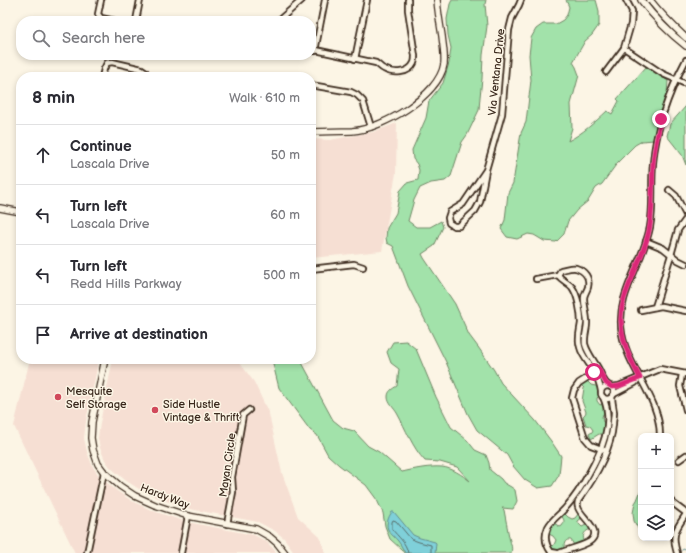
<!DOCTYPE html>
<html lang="en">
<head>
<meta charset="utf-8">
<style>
  body { margin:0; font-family:"Balsamiq Sans",sans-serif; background:#f2f2f3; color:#2b2b33 }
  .controls { position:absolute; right:12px; bottom:12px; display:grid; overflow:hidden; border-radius:8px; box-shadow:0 2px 6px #0003 }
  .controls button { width:36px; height:36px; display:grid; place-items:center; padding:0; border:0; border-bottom:1px solid #e1e1e2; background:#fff; color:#2b2b33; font:20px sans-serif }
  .stop { position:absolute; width:12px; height:12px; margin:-9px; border:3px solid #db2777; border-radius:50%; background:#fff }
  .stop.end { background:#db2777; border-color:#fff; box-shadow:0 1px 4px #0008 }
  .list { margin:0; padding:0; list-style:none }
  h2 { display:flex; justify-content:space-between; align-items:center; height:52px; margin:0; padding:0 16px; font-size:17px }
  h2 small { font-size:13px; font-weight:400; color:#7c7c81 }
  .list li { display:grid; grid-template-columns:26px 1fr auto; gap:12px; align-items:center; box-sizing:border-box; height:60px; padding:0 16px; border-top:1px solid #e1e1e2 }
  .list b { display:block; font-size:15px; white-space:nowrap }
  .list p { margin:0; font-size:13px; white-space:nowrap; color:#7c7c81 }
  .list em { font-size:13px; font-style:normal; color:#7c7c81 }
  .icon { flex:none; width:22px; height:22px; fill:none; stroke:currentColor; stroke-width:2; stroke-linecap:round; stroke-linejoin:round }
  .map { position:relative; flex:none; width:686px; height:553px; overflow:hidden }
  .search { position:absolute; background:#fff; box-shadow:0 2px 6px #0003; left:16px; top:16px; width:300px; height:44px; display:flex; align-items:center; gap:10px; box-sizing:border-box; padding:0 14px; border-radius:16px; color:#7c7c81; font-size:15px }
  .panel { position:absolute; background:#fff; box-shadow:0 2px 6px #0003; left:16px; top:72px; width:300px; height:292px; border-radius:16px }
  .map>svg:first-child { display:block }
  .built { fill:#f6dfd3 }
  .green { fill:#a2e2aa; stroke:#6e8664 }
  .water { fill:#7fd0d9; stroke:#648e8e }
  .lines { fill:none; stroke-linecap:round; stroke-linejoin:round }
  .shore { stroke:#566c69; stroke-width:1 }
  .stream { stroke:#648e8e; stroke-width:1 }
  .minor-casing { stroke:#3b2a1e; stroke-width:8 }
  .major-casing { stroke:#3b2a1e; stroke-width:8 }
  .minor { stroke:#fcf5e5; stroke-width:4.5 }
  .major { stroke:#fcf5e5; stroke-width:5.5 }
  .route { stroke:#db2777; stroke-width:5 }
  .poi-dot { fill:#d1495b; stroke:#fcf5e5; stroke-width:1.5 }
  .labels { text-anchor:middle; stroke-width:3; stroke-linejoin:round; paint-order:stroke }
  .street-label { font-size:11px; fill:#3b2a1e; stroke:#fcf5e5 }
  .poi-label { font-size:11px; fill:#3b2a1e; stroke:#fcf5e5; text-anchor:start }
</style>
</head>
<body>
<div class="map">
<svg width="686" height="553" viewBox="0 0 686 553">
  <rect width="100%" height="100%" fill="#fcf5e5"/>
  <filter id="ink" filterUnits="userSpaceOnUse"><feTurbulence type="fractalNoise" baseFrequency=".025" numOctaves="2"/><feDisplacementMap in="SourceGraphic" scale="8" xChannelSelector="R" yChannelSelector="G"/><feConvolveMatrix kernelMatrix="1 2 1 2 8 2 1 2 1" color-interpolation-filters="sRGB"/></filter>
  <g filter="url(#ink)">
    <g class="built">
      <polygon points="397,123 396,173 382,251 311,258 311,139 330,140 373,132"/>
      <polygon points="30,359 99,359 86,421 84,438 87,452 93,467 100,477 117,491 132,501 153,511 187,522 254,535 267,542 277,553 75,553 14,426"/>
      <polygon points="113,359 237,359 254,382 269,414 282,473 298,517 320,537 326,553 294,553 292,549 284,538 275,531 258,522 190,509 158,498 139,489 125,480 110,467 105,460 100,448 98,438 100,423"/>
    </g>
    <g class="green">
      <polygon points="452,0 486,0 485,4 487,26 483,55 482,79 480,97 479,110 467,135 462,142 451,176 445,181 431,183 420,188 414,200 408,221 416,227 430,227 441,221 443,227 434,246 422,254 424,258 455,304 469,335 478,347 494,370 501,383 535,420 551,441 561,456 559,475 552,486 538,488 525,480 513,466 507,455 477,430 468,414 446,362 408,286 393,246 387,243 386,238 387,228 396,213 400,191 407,183 418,180 419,170 417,164 413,159 412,150 426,118 429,101 443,83 449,63 451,48 448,35 447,19 450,4"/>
      <path d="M566,0H596L599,11V25L592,35L585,41L573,62L576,67L579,75L571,104L572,128L568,141C582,134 595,122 607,111L612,114L619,101L617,99L647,66L668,81L667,93L660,113L654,140L642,141L635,145L618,162L602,184L596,188L588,201L577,210L568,221L564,234L556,242L544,241L534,235L528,234L517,239L507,237L501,229L505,220L508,193L513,183L521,133L526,122L531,80L529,55L531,38L536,29L543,24H556L563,20L567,15L569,7Z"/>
      <polygon points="686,106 686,165 682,155 667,136 670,124"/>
      <path d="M406,341L416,349L436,397L451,427L467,440L475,450L486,455L489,463L490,470L501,479L504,483L511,487L515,490L517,501L513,509L502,508L504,510C506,519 507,528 509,537C510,542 513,547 511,553H404L401,549L390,539L385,526L383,513L377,500L366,485L339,465L328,455L317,435L310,430L279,388L273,364L275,359H300L333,420L343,428L354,431L368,446L379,452L402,472C415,469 429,466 442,467C452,468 462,475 470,481L457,467L440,462L425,461C412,447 406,429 397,413C394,408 388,403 388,397C388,391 392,389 397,386L399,369L391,363L387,352L393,342Z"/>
      <polygon points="587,381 591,385 600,387 599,393 599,396 597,398 597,401 600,405 602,404 604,402 607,413 603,414 602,417 603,422 606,423 605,434 599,434 591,439 589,434 592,432 593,430 590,426 586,425 583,416 585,414 586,412 582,401 584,388 581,385"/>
      <polygon points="641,490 641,534 634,521 633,513 635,503 637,500"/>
      <path d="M579,513L583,517L578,521V523L582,527L588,524L591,529C585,531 582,534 584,541L574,545L571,540C565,539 564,543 564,548C559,550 554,551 551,546L554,545L556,540L553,536L549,534L550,529L554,523L560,527L562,526C564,523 565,520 562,517L565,514L568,517L572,519L575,518Z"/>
    </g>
    <path class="water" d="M392,512H394L413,535L420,538L435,542L436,543L435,553H405C403,549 401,545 398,541C395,537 391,535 389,531C385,526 388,517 392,512Z"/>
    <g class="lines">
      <path class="shore" d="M408,553C406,542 398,537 392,529V522L393,520L396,521L411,539L419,542L431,545V553"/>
      <polyline class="stream" points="682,550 686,548"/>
      <g class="minor-casing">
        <g id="minor">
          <polyline points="101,0 98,14 101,18 115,21"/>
          <polyline points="136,21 140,0"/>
          <polyline points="278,21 302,0"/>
          <polyline points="624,48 663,74 686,84"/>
          <path d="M311,49L376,63C379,65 381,68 384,69C393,74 409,74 414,63C415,61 415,58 415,56L408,10V0"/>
          <polyline points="315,51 325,0"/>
          <polyline points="355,59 367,0"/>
          <polyline points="606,72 624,48 631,24 632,11 626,0"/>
          <polyline points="102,77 104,69 107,63 112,62 142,69 145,71 148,77"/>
          <polyline points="311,85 351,92 357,95 363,101 371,127"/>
          <polyline points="486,170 463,204 450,212 448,218 449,223 454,226 459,226 475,211 480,202 486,170 502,114 509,30 512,18 519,5 521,0"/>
          <polyline points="669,190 676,196 686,215"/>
          <polyline points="646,241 663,248 678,260 686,264"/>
          <polyline points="311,269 354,264 363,267"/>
          <path d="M558,275L561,270C566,269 572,267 576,268C585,271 590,278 588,287C587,291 584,294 584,298C584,306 587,314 587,323C587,330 584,336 585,344C587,352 594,361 598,368C601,373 602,378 605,382C607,385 612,387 614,390C615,395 611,399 607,399C598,398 599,385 610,386"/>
          <path d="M558,275C562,281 568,282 572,287C578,295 581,313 581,323C580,331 577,339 580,347C582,356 589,363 594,371C597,377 600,384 601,391"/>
          <polyline points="536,279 558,275"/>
          <polyline points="655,307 671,255 678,230 686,219"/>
          <polyline points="641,310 661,306 686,311"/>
          <polyline points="596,372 579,383 574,390 572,398 585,438 591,445 604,450"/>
          <polyline points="682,374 680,386 686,410"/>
          <polyline points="611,387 619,386 660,369 686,374"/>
          <polyline points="614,394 635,383 640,377"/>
          <path d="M660,436C660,397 629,371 622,334C615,295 643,264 650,227C654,206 651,185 653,163C656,126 669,92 686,60"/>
          <polyline points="679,460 686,455"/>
          <polyline points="671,501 674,504 686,513"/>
          <polyline points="227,524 233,492 232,477 243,415 249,410"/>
          <polyline points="87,553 104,472"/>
          <polyline points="181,553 188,516"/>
          <path d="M557,553L551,552C545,544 544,536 548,527C552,519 562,513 567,506C575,497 582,486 588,475C601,452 615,423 603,397"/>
          <path d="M559,553C567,550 582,546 589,542C605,531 580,517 578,507C577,504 578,503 578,501C594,479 611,451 613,424C613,420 614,416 614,412C613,406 612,402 612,396"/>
          <path d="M677,553C671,534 676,529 686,514"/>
        </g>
      </g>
      <g class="major-casing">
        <g id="major">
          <path d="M641,0C654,17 669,33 686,46"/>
          <path d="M650,0C661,14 673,26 686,38"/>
          <path d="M311,132L352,131C382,129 439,96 444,64C445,54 443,46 442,36C440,24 438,12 437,0"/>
          <polyline points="0,208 21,212"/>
          <polyline points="105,359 92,422 91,438 93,450 98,464 104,472 120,486 135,496 155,505 188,516 256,529 270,537 278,544 285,553"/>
        </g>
      </g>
      <use href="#minor" class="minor"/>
      <use href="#major" class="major"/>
    </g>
  </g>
  <g class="lines" filter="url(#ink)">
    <path class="route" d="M594,372L599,370L606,383L612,387L619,386L640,378C627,354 615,327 624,299C627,289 632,278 636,268C642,254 648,240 650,225C653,204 652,184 653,164C654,149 658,134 661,119"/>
  </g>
  <g class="poi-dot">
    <circle cx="58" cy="397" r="4"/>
    <circle cx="155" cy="410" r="4"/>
  </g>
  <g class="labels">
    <g class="street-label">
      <text transform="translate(496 72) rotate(-84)" y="4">Via Ventana Drive</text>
      <text transform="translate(227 465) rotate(-82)" y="4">Mayan Circle</text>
      <text transform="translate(165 496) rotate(21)" y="4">Hardy Way</text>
    </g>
    <g class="poi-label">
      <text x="66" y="395">Mesquite<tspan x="66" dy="13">Self Storage</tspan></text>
      <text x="163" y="408">Side Hustle<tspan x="163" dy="13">Vintage &amp; Thrift</tspan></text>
    </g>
  </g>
</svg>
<div class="controls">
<button>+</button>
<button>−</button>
<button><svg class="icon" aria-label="layers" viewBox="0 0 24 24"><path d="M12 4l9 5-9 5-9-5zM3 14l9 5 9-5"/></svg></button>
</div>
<div class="stop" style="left:594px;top:372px"></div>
<div class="stop end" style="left:661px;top:119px"></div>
<div class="search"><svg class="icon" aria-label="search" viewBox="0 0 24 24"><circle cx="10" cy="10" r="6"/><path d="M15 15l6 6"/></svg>Search here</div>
<section class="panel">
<h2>8 min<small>Walk · 610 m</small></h2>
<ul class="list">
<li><svg class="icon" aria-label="ahead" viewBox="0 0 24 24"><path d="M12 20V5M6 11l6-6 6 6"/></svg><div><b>Continue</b><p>Lascala Drive</p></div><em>50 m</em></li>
<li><svg class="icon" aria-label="left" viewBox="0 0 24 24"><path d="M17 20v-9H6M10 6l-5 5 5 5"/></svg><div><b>Turn left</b><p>Lascala Drive</p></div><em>60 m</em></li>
<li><svg class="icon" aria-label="left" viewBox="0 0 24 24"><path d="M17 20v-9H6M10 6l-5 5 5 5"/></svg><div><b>Turn left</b><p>Redd Hills Parkway</p></div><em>500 m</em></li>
<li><svg class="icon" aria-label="arrive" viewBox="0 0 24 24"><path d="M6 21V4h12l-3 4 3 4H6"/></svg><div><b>Arrive at destination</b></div></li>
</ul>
</section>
</div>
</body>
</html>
